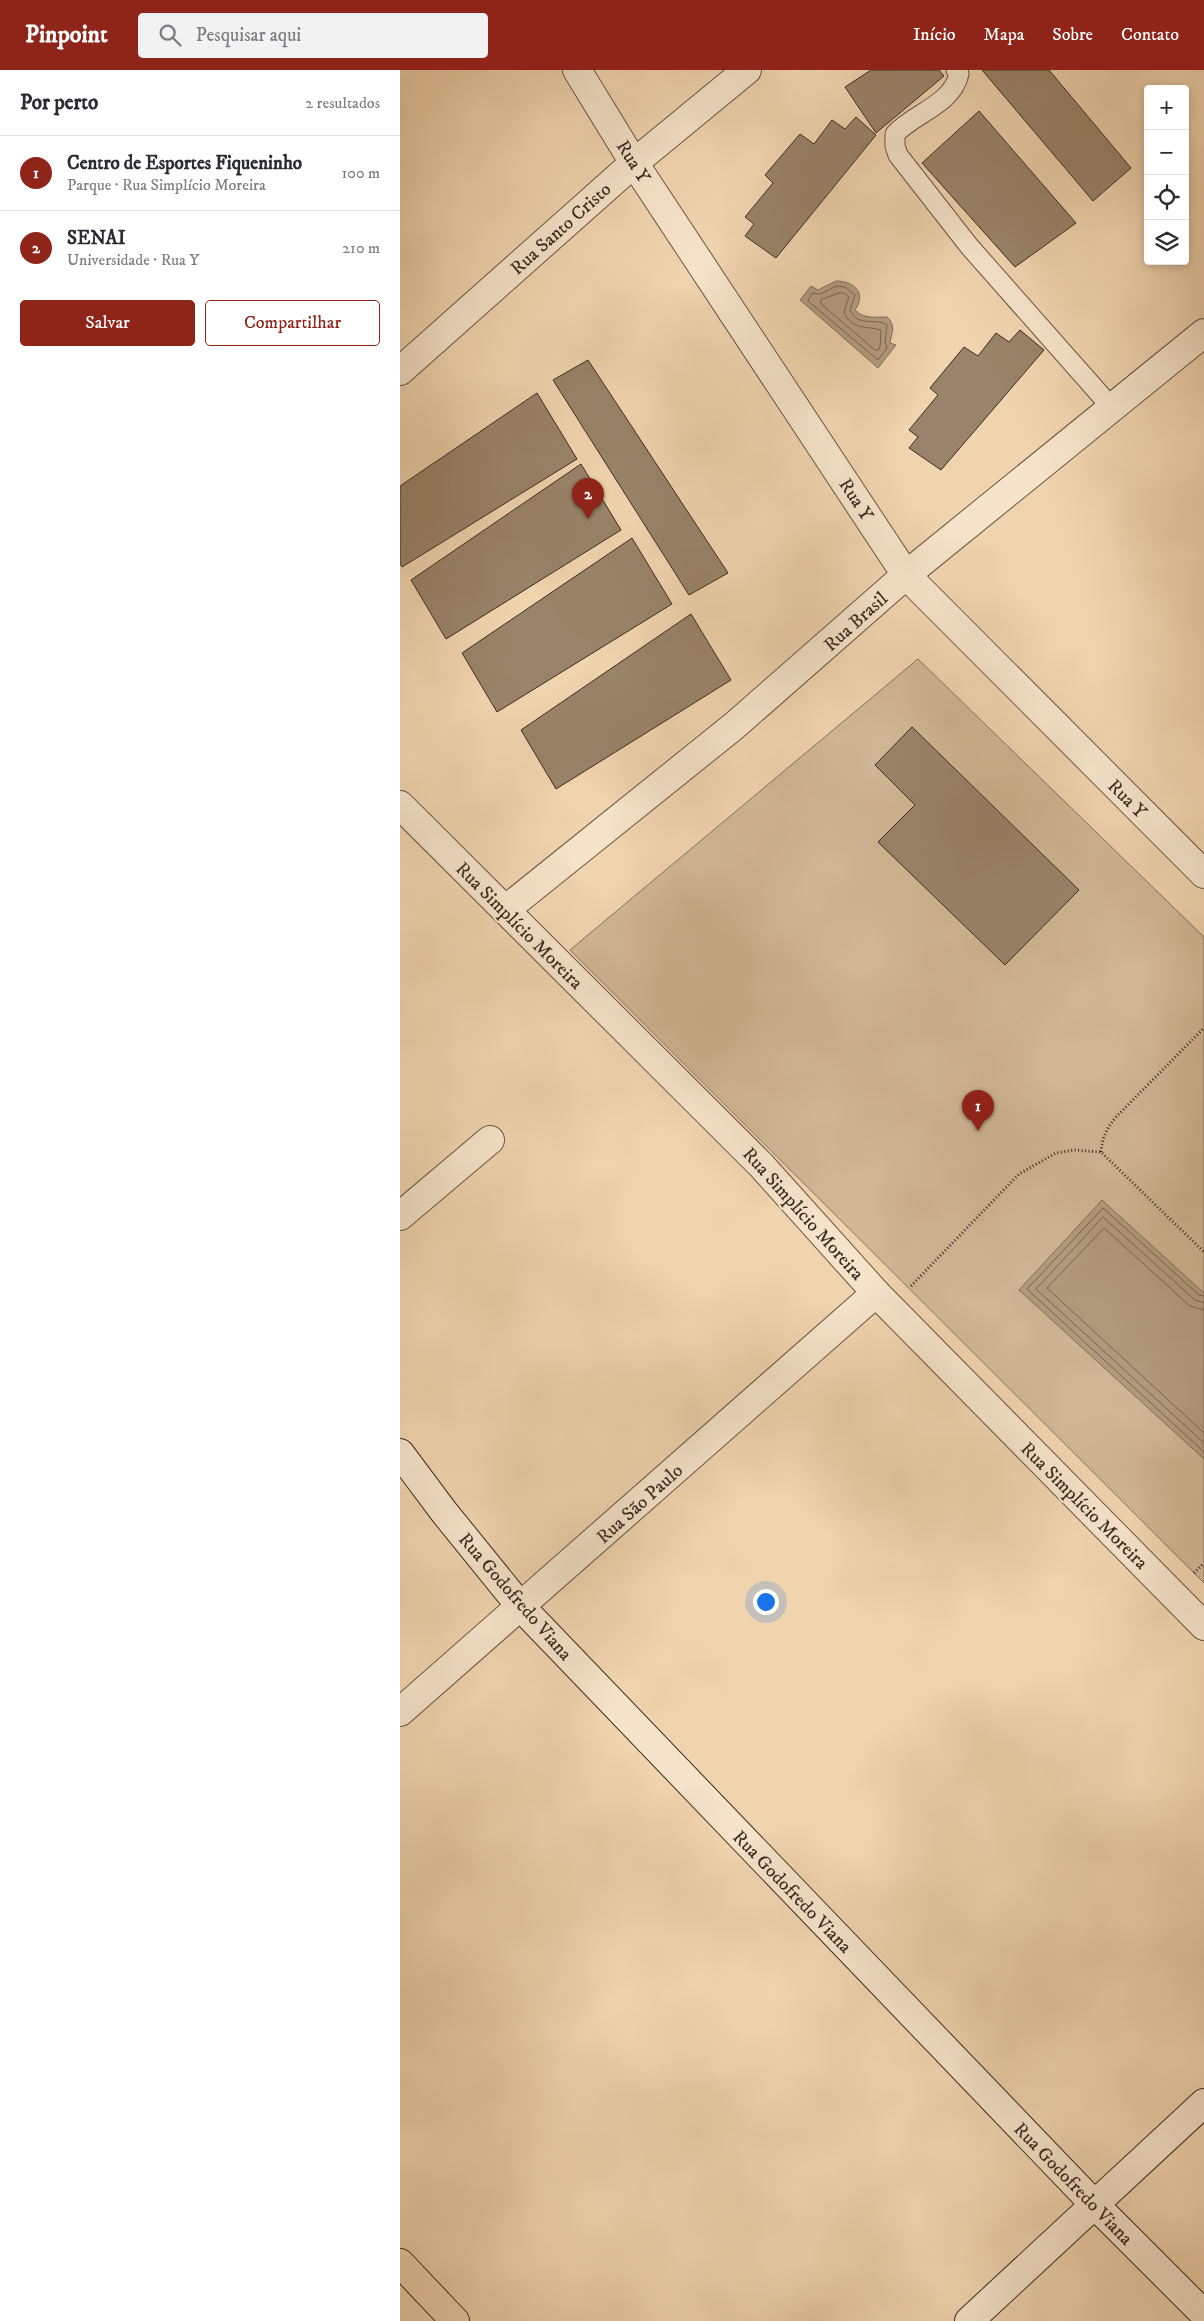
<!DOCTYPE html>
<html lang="pt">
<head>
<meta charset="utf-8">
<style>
  body { margin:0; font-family:"IM FELL DW Pica",serif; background:#f2f2f3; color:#2b2b33 }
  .controls { position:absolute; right:15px; top:15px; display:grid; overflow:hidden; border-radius:5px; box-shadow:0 2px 8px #0003 }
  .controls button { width:45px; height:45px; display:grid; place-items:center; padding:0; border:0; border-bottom:1px solid #e1e1e2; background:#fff; color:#2b2b33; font:25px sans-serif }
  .you { position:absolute; left:365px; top:1531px; width:18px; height:18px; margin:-12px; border:4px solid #fff; border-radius:50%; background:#1a73e8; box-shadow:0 0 0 8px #1a73e833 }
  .badge { display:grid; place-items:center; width:32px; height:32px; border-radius:50%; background:#8f2418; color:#fff; font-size:16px; font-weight:700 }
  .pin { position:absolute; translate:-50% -41px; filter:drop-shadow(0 1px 2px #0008) }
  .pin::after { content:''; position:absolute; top:26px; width:18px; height:15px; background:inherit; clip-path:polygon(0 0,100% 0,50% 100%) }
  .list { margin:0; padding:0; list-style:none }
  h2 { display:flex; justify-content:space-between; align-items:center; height:65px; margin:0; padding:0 20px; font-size:21px }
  h2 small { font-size:16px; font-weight:400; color:#7c7c81 }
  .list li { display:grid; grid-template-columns:32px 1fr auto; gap:15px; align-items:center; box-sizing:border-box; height:75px; padding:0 20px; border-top:1px solid #e1e1e2 }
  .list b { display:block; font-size:19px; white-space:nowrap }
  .list p { margin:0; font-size:16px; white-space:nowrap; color:#7c7c81 }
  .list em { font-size:16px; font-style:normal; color:#7c7c81 }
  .actions { display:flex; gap:10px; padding:15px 20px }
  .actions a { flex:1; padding:11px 0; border:1px solid #8f2418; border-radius:5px; text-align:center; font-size:18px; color:#8f2418 }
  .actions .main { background:#8f2418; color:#fff }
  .icon { flex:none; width:28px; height:28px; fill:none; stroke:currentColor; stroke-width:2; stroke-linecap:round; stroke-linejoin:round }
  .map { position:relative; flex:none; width:804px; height:2251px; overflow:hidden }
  header { display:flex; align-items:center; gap:30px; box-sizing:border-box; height:70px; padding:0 25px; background:#8f2418; color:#fff }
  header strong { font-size:24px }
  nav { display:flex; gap:28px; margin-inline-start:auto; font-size:18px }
  .search { width:350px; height:45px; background:#f2f2f3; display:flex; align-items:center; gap:12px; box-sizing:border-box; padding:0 18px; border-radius:5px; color:#7c7c81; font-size:19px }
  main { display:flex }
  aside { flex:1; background:#fff }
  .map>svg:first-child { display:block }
  .green { fill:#d1b796; stroke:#86725b }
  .water { fill:#b29b7e; stroke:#826f58 }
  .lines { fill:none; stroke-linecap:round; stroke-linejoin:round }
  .shore { stroke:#76644f; stroke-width:1 }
  .building { fill:#99836a; stroke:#3b2c20 }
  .lane-casing { stroke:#685644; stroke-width:21 }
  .street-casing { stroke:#685644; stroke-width:30 }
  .secondary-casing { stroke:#3b2c20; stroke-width:30 }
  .primary-casing { stroke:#3b2c20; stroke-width:30 }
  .path { stroke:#3b2c20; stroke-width:3; stroke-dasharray:1 2.5; stroke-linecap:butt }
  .lane { stroke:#f5e3ca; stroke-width:19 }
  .street { stroke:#f5e3ca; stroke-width:28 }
  .secondary { stroke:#f5e3ca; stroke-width:28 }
  .primary { stroke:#f0d4ae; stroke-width:28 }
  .labels { text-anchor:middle; stroke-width:4.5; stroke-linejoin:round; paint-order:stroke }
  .street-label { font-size:19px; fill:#3b2c20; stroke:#f5e3ca }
</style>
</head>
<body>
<header>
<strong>Pinpoint</strong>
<div class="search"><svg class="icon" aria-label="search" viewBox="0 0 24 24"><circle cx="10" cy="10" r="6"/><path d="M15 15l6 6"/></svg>Pesquisar aqui</div>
<nav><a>Início</a><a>Mapa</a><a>Sobre</a><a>Contato</a></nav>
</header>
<main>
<aside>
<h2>Por perto<small>2 resultados</small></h2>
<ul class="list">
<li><span class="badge">1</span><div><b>Centro de Esportes Fiqueninho</b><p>Parque · Rua Simplício Moreira</p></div><em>100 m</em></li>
<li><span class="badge">2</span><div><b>SENAI</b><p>Universidade · Rua Y</p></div><em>210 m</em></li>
</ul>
<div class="actions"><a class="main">Salvar</a><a>Compartilhar</a></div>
</aside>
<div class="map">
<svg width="804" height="2251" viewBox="0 0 804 2251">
  <rect width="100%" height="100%" fill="#f0d4ae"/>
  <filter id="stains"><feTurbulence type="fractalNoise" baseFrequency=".004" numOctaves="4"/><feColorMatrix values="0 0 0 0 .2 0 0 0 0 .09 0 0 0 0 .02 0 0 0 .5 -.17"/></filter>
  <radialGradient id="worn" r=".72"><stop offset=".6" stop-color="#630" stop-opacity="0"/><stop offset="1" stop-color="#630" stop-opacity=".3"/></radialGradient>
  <polygon class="green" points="518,589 804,867 804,1513 170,880"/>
  <g class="water">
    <path d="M436,211C454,211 467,223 455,240C464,249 475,247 487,247C496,255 492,262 490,273L496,275L478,298L400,230L411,216L418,220Z"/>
    <polygon points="702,1130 804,1223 804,1389 619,1220"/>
  </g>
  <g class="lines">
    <g class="shore">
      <path d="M437,216L445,217L455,225L450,240C458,258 475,247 487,255L485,272L487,278L478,290L408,231L412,223L420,224Z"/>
      <path d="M439,223H444L449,227L444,242C451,260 467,256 481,260L480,277L478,280H475L421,234V230Z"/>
      <polyline points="804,1226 799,1225 703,1138 627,1219 804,1382"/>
      <polyline points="804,1233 795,1230 703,1147 636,1219 804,1373"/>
      <polyline points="804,1240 790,1236 704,1158 647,1218 804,1363"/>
    </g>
  </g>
  <g class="building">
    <polygon points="471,0 539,0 544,6 476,63 445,17"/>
    <polygon points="582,0 649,0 731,98 693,131"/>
    <polygon points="579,41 676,153 615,197 522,93"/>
    <polygon points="456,47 476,65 376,188 345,166 354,154 345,147 373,113 365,105 400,64 414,74 432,50 445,59"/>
    <polygon points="620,260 644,280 541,400 509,378 518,367 509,360 538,325 530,318 564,277 578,286 596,263 609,272"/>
    <polygon points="188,290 328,503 289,525 153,310"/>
    <polygon points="137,323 177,389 2,497 0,494 0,416"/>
    <polygon points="181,394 221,460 46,569 11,510"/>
    <polygon points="232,468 272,534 97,642 62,583"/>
    <polygon points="291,544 331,610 156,719 121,660"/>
    <polygon points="512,657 679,820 605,895 478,772 515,735 475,695"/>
  </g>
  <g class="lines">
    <g class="lane-casing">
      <path id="lane" d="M556,0L559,4C552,35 514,43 495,64V76L498,85L569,176L712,338"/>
    </g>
    <g class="street-casing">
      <g id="street">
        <polyline points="177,0 234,93 506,505 804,804"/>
        <polyline points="0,301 234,93 347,0"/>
        <polyline points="0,735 361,1095 476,1223 804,1556"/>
        <polyline points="105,840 334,656 506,505 804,263"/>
        <polyline points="0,1146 90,1070"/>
        <polyline points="0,1642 476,1223"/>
      </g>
    </g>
    <g class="secondary-casing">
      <g id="secondary">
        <polyline points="0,1383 44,1442 121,1537 695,2135 804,2244"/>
        <polyline points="569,2251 804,2033"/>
      </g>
    </g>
    <g class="primary-casing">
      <polyline id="primary" points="0,2193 55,2251"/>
    </g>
    <g class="path">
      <path d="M701,1082C702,1067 707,1058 716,1047L804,958"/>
      <polyline points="511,1216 619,1104 656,1083 674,1080 701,1082 804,1182"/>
      <polyline points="794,1503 804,1493"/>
    </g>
    <use href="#lane" class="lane"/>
    <use href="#street" class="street"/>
    <use href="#secondary" class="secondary"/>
    <use href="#primary" class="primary"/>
  </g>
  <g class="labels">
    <g class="street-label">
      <text transform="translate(234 91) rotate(58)" y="7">Rua Y</text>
      <text transform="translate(160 158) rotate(-42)" y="7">Rua Santo Cristo</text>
      <text transform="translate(457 429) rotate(57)" y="7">Rua Y</text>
      <text transform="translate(455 551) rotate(-42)" y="7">Rua Brasil</text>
      <text transform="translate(728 728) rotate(45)" y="7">Rua Y</text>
      <text transform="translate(120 855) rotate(45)" y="7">Rua Simplício Moreira</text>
      <text transform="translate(404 1143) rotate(48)" y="7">Rua Simplício Moreira</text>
      <text transform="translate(239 1433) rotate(-42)" y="7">Rua São Paulo</text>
      <text transform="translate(685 1435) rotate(45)" y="7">Rua Simplício Moreira</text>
      <text transform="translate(116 1526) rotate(49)" y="7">Rua Godofredo Viana</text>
      <text transform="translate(393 1821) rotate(46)" y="7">Rua Godofredo Viana</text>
      <text transform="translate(674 2113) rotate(46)" y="7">Rua Godofredo Viana</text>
    </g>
  </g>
  <rect width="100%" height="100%" filter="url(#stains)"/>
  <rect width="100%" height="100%" fill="url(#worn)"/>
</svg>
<div class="controls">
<button>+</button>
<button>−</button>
<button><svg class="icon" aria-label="locate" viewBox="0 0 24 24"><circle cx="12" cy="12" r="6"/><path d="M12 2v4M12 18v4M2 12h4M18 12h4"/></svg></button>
<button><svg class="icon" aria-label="layers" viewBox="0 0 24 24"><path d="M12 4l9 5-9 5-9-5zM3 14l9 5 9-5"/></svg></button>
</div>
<div class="you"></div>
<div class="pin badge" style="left:578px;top:1061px">1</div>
<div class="pin badge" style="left:188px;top:449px">2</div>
</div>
</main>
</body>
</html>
